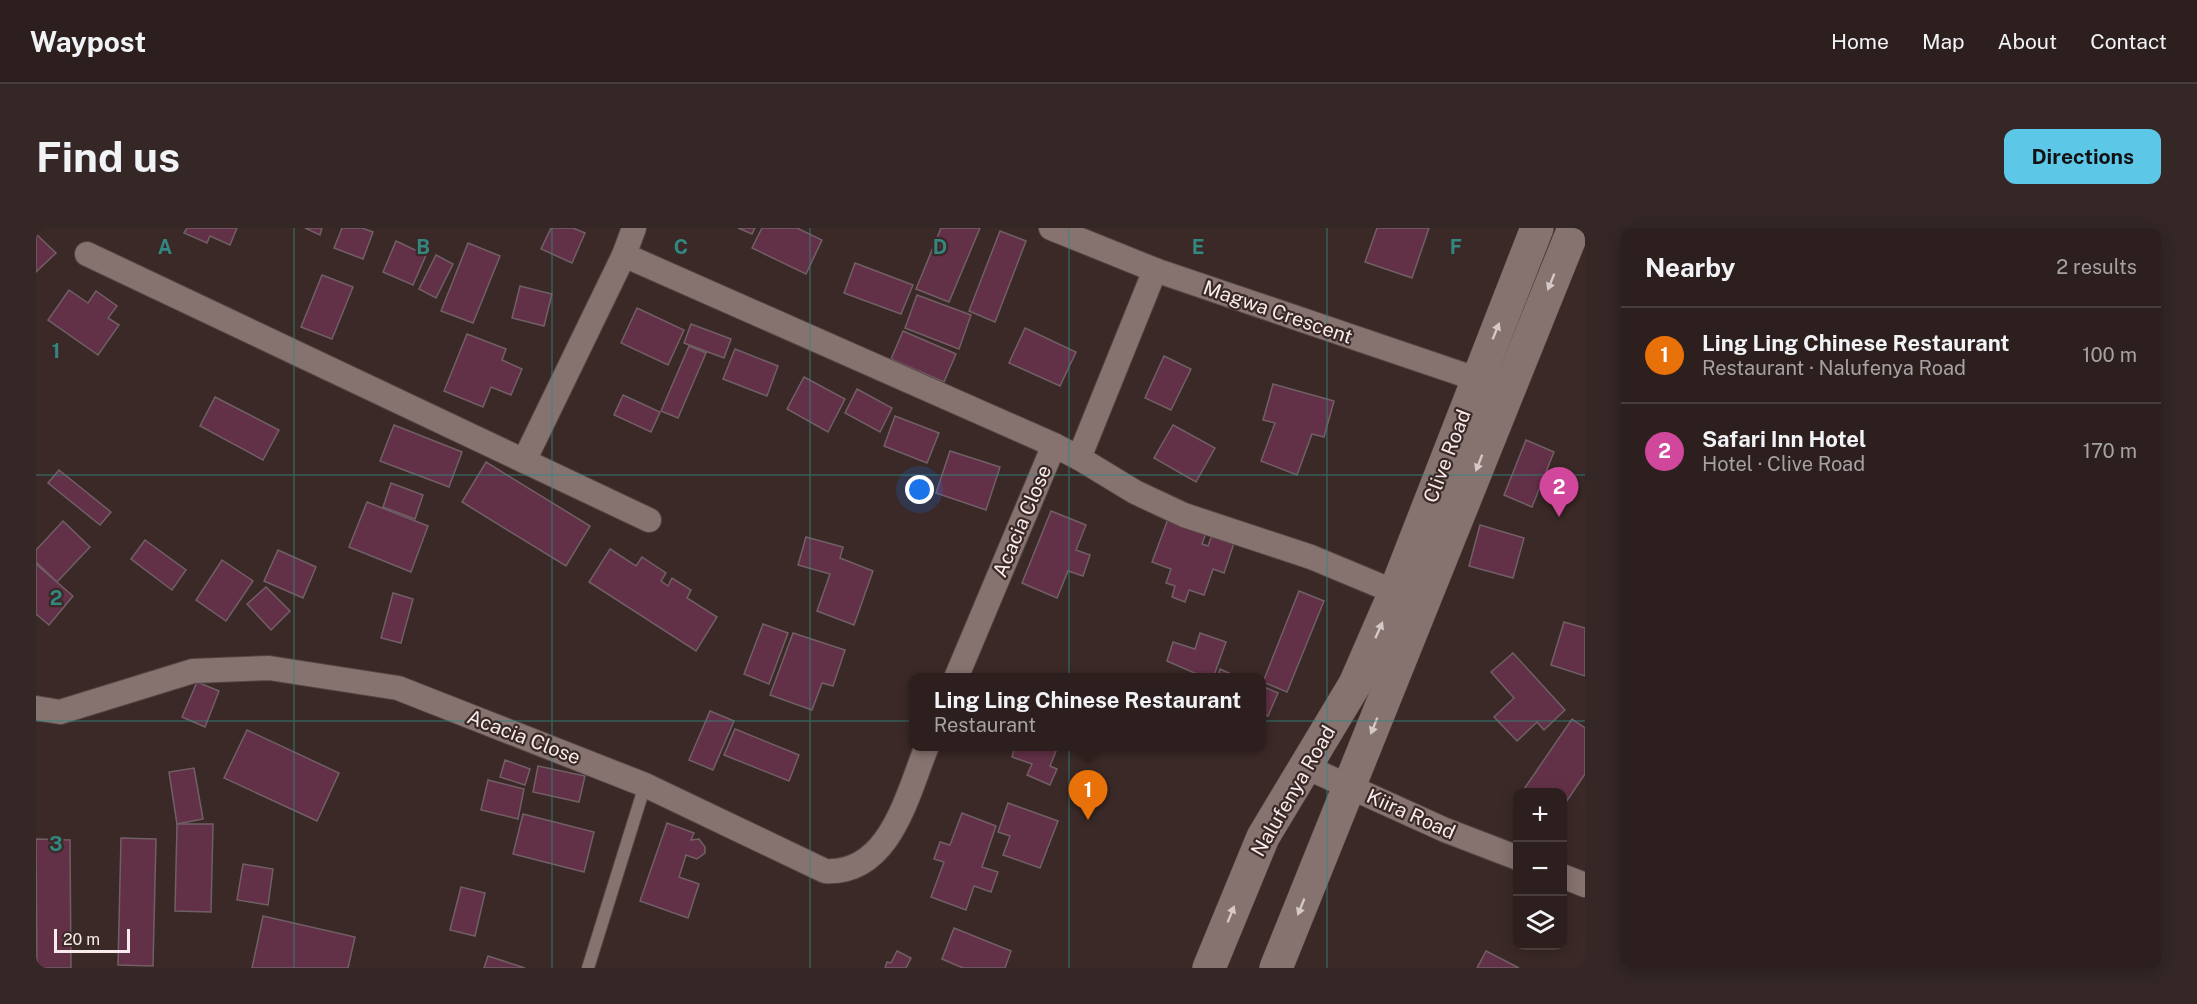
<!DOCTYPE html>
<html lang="en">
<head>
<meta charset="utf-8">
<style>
  body { margin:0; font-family:"Public Sans",sans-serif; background:#342726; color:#f1f3f6 }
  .controls { position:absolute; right:18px; bottom:18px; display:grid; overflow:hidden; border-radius:12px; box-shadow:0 3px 15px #0003 }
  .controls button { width:54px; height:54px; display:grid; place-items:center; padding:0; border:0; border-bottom:2px solid #483d3b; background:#2c1f1d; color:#f1f3f6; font:30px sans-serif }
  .scale { position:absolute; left:18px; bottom:15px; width:76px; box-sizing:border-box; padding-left:6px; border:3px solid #f7eceb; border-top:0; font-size:16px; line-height:21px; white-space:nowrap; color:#f7eceb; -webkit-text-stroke:4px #3a2927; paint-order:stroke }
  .you { position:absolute; left:884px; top:262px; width:21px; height:21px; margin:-15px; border:4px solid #fff; border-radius:50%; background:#1a73e8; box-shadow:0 0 0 9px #1a73e833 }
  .badge { display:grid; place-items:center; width:39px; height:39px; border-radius:50%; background:#5dc7e8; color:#fff; font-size:20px; font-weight:700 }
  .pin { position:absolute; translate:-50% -50px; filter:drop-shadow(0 2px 3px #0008) }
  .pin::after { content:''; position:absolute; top:32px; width:21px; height:18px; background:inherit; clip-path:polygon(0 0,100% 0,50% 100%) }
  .popup { position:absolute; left:873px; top:445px; width:357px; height:78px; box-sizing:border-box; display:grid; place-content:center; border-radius:12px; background:#2c1f1d; filter:drop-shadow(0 2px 4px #0005); font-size:20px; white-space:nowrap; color:#a6a2a4 }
  .popup b { font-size:22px; color:#f1f3f6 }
  .popup::after { content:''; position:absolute; left:50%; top:100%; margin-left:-12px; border:12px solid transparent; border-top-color:#2c1f1d }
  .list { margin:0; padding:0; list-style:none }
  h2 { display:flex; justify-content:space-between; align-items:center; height:78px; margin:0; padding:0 24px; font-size:26px }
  h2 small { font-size:20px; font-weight:400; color:#a6a2a4 }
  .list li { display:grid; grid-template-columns:39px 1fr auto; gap:18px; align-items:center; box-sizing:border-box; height:96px; padding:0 24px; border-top:2px solid #483d3b }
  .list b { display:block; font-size:22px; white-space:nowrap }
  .list p { margin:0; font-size:20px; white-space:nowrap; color:#a6a2a4 }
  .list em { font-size:20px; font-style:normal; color:#a6a2a4 }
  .icon { flex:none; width:33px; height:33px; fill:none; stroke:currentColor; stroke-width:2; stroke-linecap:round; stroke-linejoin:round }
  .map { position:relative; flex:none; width:1549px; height:740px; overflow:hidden; border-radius:12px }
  header { display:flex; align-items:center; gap:36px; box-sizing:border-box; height:84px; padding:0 30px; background:#2c1f1d; border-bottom:2px solid #483d3b }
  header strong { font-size:28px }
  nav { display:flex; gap:33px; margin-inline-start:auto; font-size:21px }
  .intro { display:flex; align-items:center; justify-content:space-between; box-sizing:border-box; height:144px; padding:0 36px }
  h1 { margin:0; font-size:42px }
  .button { padding:15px 27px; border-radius:12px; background:#5dc7e8; color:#111; font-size:21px; font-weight:700 }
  main { display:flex; gap:36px; padding:0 36px }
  aside { flex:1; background:#2c1f1d; border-radius:12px; box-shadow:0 3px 15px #0003 }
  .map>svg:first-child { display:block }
  .building { fill:#633147; stroke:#715f66; stroke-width:1.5 }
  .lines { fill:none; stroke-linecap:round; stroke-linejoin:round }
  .lane-casing { stroke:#544645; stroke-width:14 }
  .street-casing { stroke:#544645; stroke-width:26 }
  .secondary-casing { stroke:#544645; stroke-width:34 }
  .lane { stroke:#867370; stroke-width:12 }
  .street { stroke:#867370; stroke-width:24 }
  .secondary { stroke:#867370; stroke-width:33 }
  .oneway { fill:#d5c8c6 }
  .grid { fill:none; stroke:#328881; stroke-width:1.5; stroke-opacity:0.55 }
  .labels { text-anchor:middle; stroke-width:4.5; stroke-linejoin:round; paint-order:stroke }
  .street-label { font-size:20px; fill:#f7eceb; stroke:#3a2927 }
  .grid-label { font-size:20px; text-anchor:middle; font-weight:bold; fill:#328881; stroke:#3a2927; stroke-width:4.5; stroke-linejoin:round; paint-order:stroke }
</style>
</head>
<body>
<header>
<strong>Waypost</strong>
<nav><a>Home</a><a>Map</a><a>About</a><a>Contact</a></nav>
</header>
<div class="intro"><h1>Find us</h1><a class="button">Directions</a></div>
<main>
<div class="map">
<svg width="1549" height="740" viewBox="0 0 1549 740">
  <rect width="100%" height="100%" fill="#3a2927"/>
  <g class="building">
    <polygon points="151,0 201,0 194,17 174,8 171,15 148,5"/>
    <polygon points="269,0 286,0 284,7"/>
    <polygon points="306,0 326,0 337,4 327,31 298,20"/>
    <polygon points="515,0 537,0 549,5 536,35 505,21"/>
    <polygon points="702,0 719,0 716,6"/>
    <polygon points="726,0 761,0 786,12 770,46 716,20"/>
    <polygon points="905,0 944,0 913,74 880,61"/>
    <polygon points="1341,0 1393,0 1376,50 1329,34"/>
    <polygon points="964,3 990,13 959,94 933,83"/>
    <polygon points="0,6 20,25 0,44"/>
    <polygon points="360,13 390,27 377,57 347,44"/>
    <polygon points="432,15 464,28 437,95 405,83"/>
    <polygon points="400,27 417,36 400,70 383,61"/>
    <polygon points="819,35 877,57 865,86 808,65"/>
    <polygon points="286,47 317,59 296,111 265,99"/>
    <polygon points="484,58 516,66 508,98 476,90"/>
    <polygon points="33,62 52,75 60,63 81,78 72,90 83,97 62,127 12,92"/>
    <polygon points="881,67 935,87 923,121 869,100"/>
    <polygon points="601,80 648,102 632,137 585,115"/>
    <polygon points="655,96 695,111 688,130 648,115"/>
    <polygon points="989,100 1040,124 1024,158 973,135"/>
    <polygon points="867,103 920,126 908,154 855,131"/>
    <polygon points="431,106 470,121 466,132 486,141 475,167 455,159 447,179 408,163"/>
    <polygon points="653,118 670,125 642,190 625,183"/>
    <polygon points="699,121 742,138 731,168 687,151"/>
    <polygon points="1128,128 1155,141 1135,182 1109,170"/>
    <polygon points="768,149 809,171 792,204 751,181"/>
    <polygon points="1237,156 1298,173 1288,209 1276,206 1261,247 1225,233 1239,195 1227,192"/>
    <polygon points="821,161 856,180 844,204 809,185"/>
    <polygon points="587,167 624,184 615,204 578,187"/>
    <polygon points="179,169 243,202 227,232 164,198"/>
    <polygon points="859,188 903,205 891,235 848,218"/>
    <polygon points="358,197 426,224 413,259 344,233"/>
    <polygon points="1137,197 1179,220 1160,254 1118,230"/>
    <polygon points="1490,212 1518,224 1496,279 1468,267"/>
    <polygon points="914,223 964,239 950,282 900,265"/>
    <polygon points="450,234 554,298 530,338 426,274"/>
    <polygon points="23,242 75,284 64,297 12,255"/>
    <polygon points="355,255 387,267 379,291 347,279"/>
    <polygon points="331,274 392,298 375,344 313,319"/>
    <polygon points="1015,283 1050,297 1040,322 1054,327 1047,348 1032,343 1021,370 986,355"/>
    <polygon points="1132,291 1170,305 1166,316 1172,318 1176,307 1198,315 1188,345 1177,341 1168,367 1153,362 1149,374 1136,369 1139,358 1130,355 1135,341 1116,334"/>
    <polygon points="27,293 54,319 21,354 0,334 0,322"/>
    <polygon points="1444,297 1488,310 1477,350 1433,338"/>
    <polygon points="770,309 807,319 804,330 837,343 818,397 781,383 794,346 762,337"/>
    <polygon points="109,312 150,342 136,362 95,331"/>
    <polygon points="574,321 600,338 606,329 630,345 625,353 632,358 636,350 655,362 651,370 681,389 660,423 553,354"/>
    <polygon points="242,322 280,339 267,370 228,353"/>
    <polygon points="186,332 217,353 190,393 160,372"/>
    <polygon points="0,336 37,368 13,397 0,386"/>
    <polygon points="230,359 254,383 235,402 211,376"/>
    <polygon points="1263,363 1288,373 1251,464 1227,454"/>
    <polygon points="357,365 377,371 365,415 345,410"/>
    <polygon points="1528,394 1549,400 1549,448 1515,437"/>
    <polygon points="727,396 752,405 733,456 708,446"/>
    <polygon points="757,405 809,422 797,458 786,455 776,482 734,467"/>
    <polygon points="1164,405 1190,414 1177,450 1170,450 1131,433 1137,414 1159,421"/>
    <polygon points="1477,425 1529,482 1508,502 1501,494 1481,513 1458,489 1478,470 1455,444"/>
    <polygon points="1184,441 1204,450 1181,450"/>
    <polygon points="161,454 183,463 169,499 146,489"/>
    <polygon points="1226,458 1242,465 1232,488 1226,486"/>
    <polygon points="674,483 698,493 677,542 653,532"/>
    <polygon points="1536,491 1549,500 1549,546 1526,580 1526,564 1486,564"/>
    <polygon points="699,501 763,527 753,553 688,527"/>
    <polygon points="211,502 303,545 281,593 188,550"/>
    <polygon points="979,518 1022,518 1014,538 1021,541 1014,557 991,547 996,536 976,529"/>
    <polygon points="469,532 494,541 489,557 464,549"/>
    <polygon points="502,538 549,548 543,574 497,564"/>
    <polygon points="158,540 167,591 141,596 133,544"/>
    <polygon points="452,552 488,561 482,591 445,582"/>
    <polygon points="972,575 1022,593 1004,640 967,627 974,608 962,604"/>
    <polygon points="926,585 960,598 946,639 962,644 955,664 938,658 930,682 895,669 908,634 898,631 904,614 914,617"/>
    <polygon points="487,586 558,604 548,644 477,626"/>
    <polygon points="631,595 658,605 655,612 663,611 669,619 669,625 661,631 650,627 643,649 663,656 652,690 604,673"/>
    <polygon points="141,596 177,596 175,684 139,683"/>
    <polygon points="85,610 120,611 117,738 82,737"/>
    <polygon points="0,611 34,612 35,740 1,740"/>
    <polygon points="207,636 237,641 232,677 201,672"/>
    <polygon points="425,659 449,665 439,708 414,702"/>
    <polygon points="227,688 319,709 312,740 216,740"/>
    <polygon points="918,700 975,723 969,740 927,740 906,731"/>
    <polygon points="861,723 875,730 870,740 849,740 851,734 855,735"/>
    <polygon points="1450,723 1483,740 1441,740"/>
    <polygon points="452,728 489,740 448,740"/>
  </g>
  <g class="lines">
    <g class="lane-casing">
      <polyline id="lane" points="552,740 609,557"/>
    </g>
    <g class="street-casing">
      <g id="street">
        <polyline points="598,0 588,27 1018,217"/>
        <polyline points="1015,0 1119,42 1458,157"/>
        <polyline points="51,26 613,292"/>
        <polyline points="1043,230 1099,264 1148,287 1275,329 1359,364"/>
        <polyline points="488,233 588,27"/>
        <polyline points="920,450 1018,217 1043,230 1119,42"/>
        <path d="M0,480L24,484L157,443L233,440L362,460L609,557L789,643C854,647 871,567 891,518"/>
        <polyline points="1270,539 1409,602 1482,630"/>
        <polyline points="1526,648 1549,657"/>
      </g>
    </g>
    <g class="secondary-casing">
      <g id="secondary">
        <polyline points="1173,740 1227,609 1319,456 1359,364 1501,0"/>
        <polyline points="1240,740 1538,0"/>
      </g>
    </g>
    <use href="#lane" class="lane"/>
    <use href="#street" class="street"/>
    <use href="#secondary" class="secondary"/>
  </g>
  <defs><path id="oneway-solid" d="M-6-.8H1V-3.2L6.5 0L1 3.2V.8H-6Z" transform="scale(1.5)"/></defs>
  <g class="oneway">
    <use href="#oneway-solid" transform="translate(1515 54) rotate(112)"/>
    <use href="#oneway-solid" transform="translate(1460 103) rotate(-68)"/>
    <use href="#oneway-solid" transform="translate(1443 235) rotate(111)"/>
    <use href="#oneway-solid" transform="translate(1343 402) rotate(-66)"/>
    <use href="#oneway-solid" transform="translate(1338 498) rotate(112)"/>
    <use href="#oneway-solid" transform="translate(1265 679) rotate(112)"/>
    <use href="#oneway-solid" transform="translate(1195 686) rotate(-68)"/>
  </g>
  <path class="grid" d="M258,0V740M516,0V740M774,0V740M1033,0V740M1291,0V740M0,247H1549M0,493H1549"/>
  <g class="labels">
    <g class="street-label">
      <text transform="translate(1242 84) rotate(19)" y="7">Magwa Crescent</text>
      <text transform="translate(1411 228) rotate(-69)" y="7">Clive Road</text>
      <text transform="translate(986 293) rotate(-67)" y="7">Acacia Close</text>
      <text transform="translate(488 509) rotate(21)" y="7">Acacia Close</text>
      <text transform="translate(1257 563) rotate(-60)" y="7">Nalufenya Road</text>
      <text transform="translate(1375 586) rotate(24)" y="7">Kiira Road</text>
    </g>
  </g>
  <g class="grid-label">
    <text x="129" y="26">A</text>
    <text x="387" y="26">B</text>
    <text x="645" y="26">C</text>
    <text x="904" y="26">D</text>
    <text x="1162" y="26">E</text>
    <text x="1420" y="26">F</text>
    <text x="20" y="130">1</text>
    <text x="20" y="377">2</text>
    <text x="20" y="623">3</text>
  </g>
</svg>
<div class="controls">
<button>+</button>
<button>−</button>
<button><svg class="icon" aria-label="layers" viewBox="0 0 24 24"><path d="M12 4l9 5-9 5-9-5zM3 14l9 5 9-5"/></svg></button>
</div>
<div class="scale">20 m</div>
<div class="you"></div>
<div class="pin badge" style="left:1052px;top:592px;background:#e8710a">1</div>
<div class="popup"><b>Ling Ling Chinese Restaurant</b>Restaurant</div>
<div class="pin badge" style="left:1523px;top:289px;background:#d1479c">2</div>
</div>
<aside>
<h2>Nearby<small>2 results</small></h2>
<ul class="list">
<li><span class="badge" style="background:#e8710a">1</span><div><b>Ling Ling Chinese Restaurant</b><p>Restaurant · Nalufenya Road</p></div><em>100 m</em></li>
<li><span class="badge" style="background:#d1479c">2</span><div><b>Safari Inn Hotel</b><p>Hotel · Clive Road</p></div><em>170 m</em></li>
</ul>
</aside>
</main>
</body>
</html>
